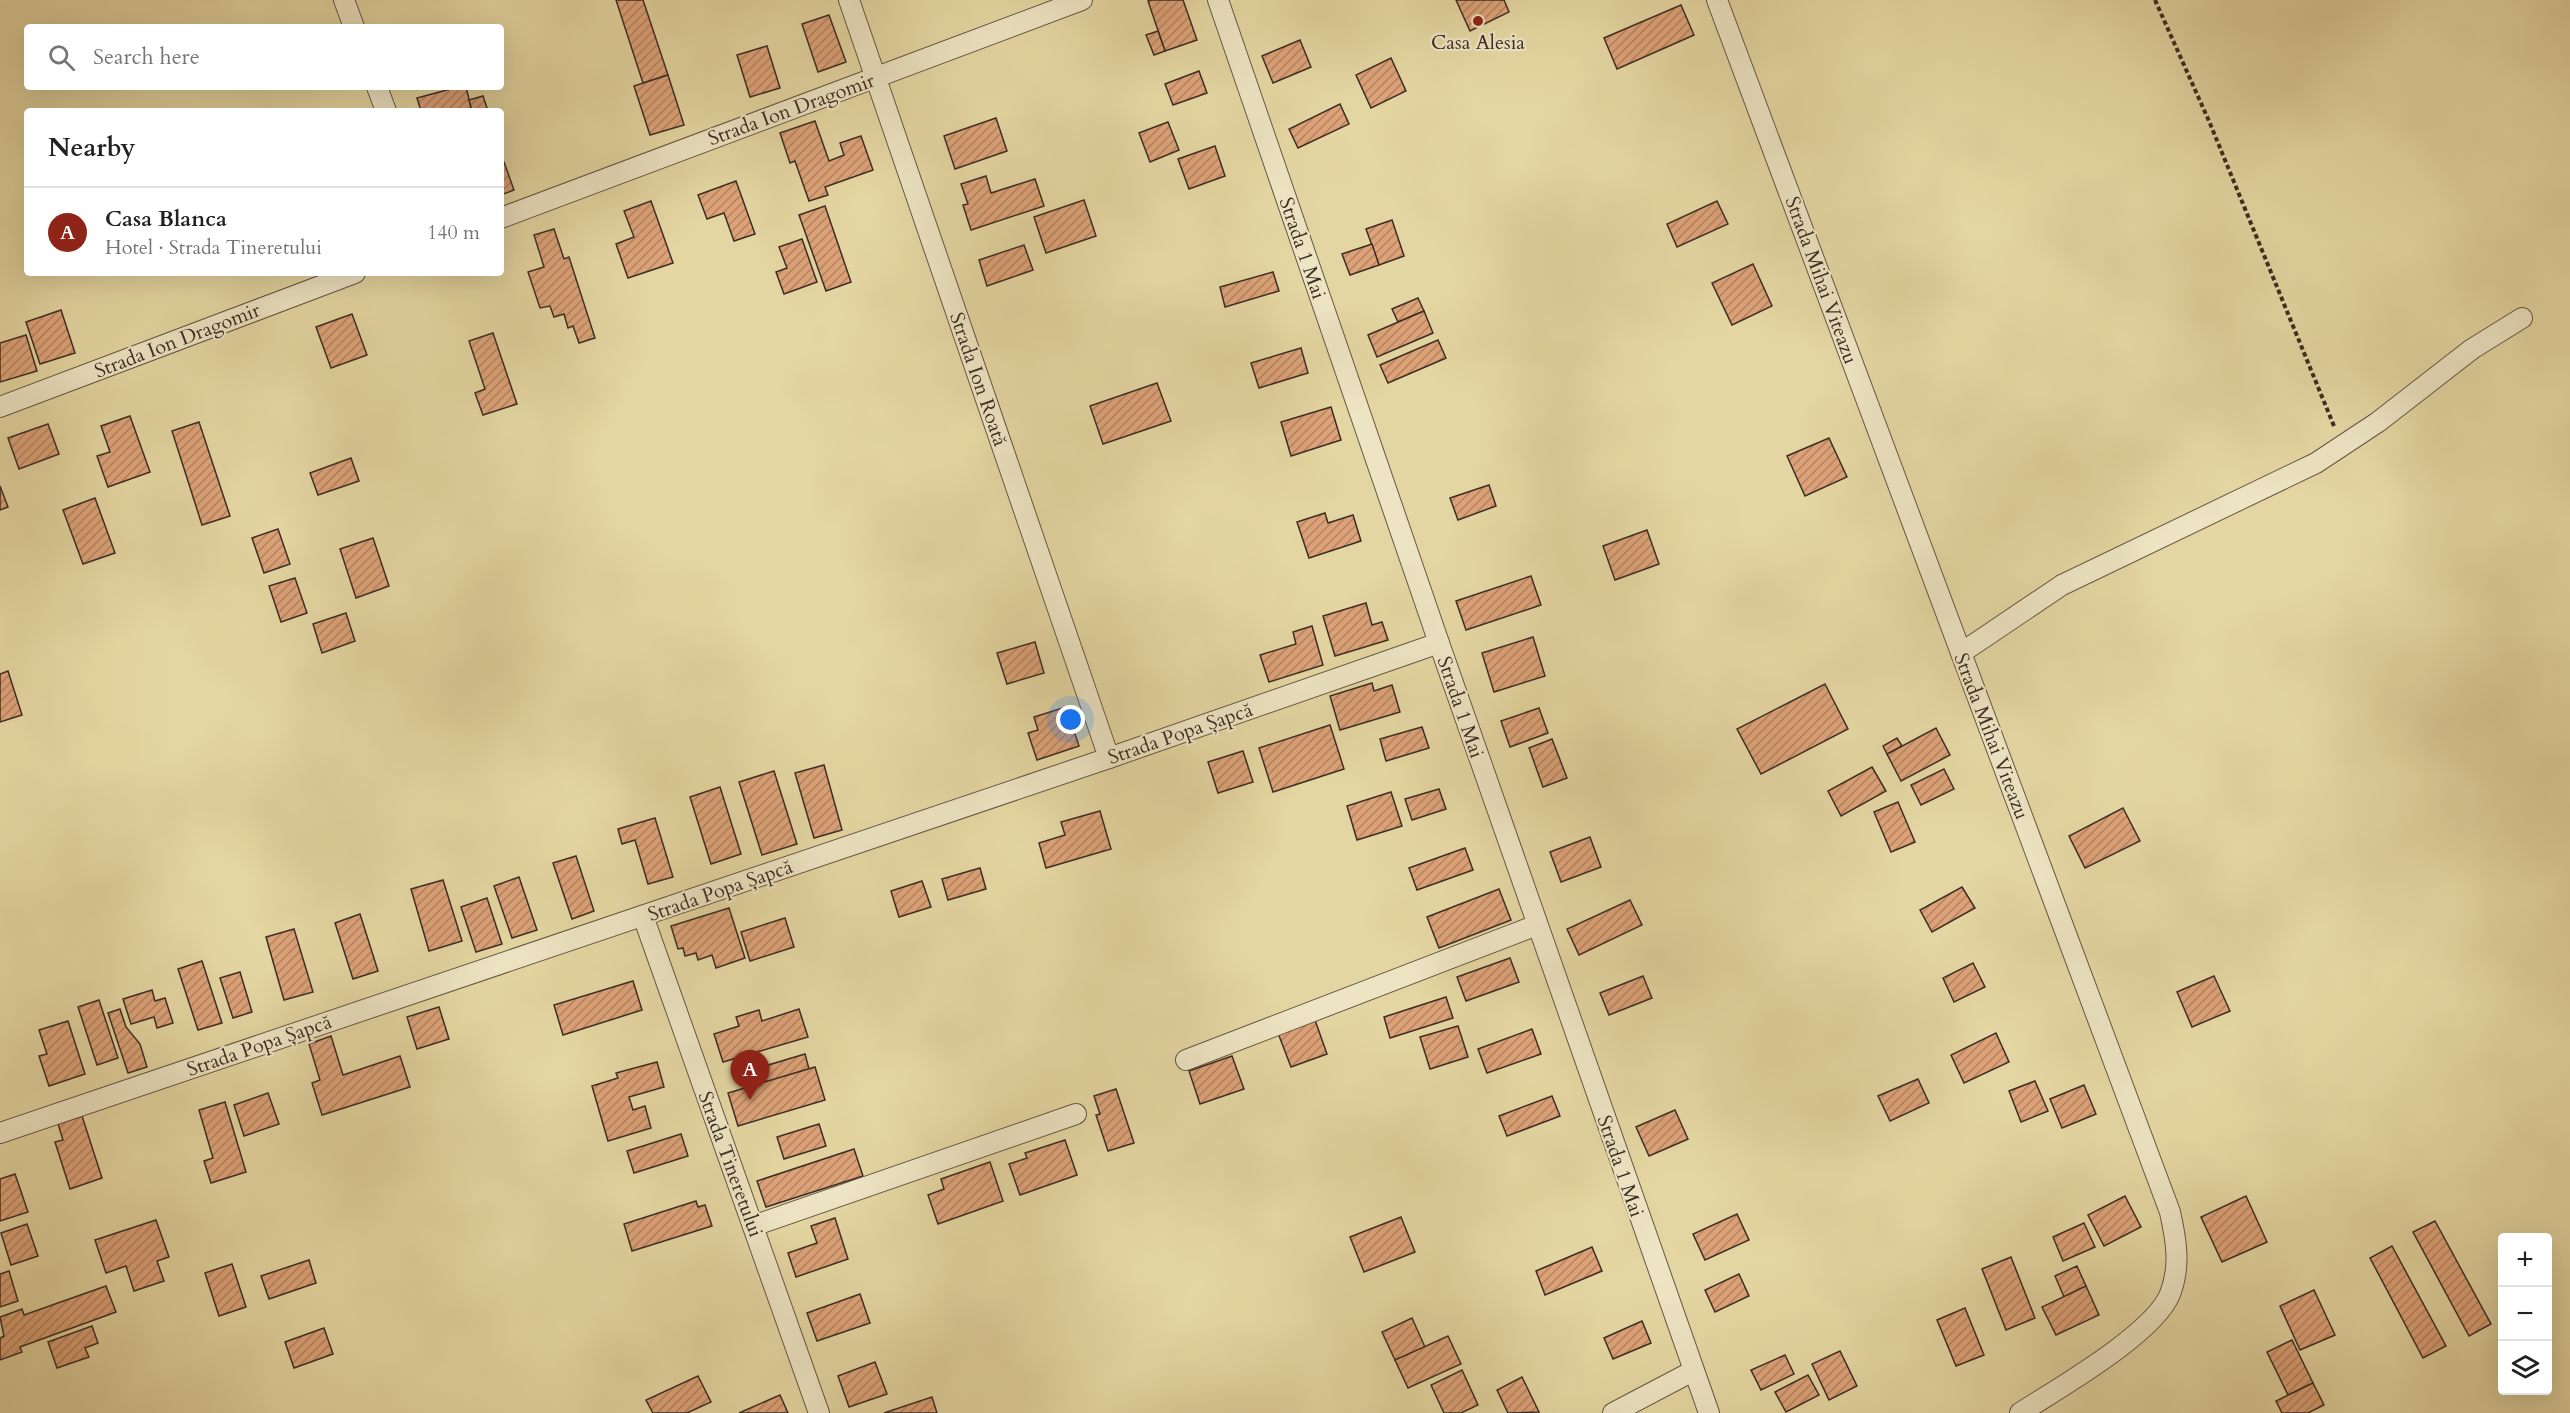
<!DOCTYPE html>
<html lang="en">
<head>
<meta charset="utf-8">
<style>
  body { margin:0; font-family:Cardo,serif; background:#f6f6f6; color:#202124 }
  .controls { position:absolute; right:18px; bottom:18px; display:grid; overflow:hidden; border-radius:6px; box-shadow:0 6px 24px #0002 }
  .controls button { width:54px; height:54px; display:grid; place-items:center; padding:0; border:0; border-bottom:2px solid #e0e0e0; background:#fff; color:#202124; font:30px sans-serif }
  .you { position:absolute; left:1071px; top:720px; width:21px; height:21px; margin:-15px; border:4px solid #fff; border-radius:50%; background:#1a73e8; box-shadow:0 0 0 9px #1a73e833 }
  .badge { display:grid; place-items:center; width:39px; height:39px; border-radius:50%; background:#8f2418; color:#fff; font-size:20px; font-weight:700 }
  .pin { position:absolute; translate:-50% -50px; filter:drop-shadow(0 2px 3px #0008) }
  .pin::after { content:''; position:absolute; top:32px; width:21px; height:18px; background:inherit; clip-path:polygon(0 0,100% 0,50% 100%) }
  .list { margin:0; padding:0; list-style:none }
  h2 { display:flex; justify-content:space-between; align-items:center; height:78px; margin:0; padding:0 24px; font-size:26px }
  h2 small { font-size:20px; font-weight:400; color:#757577 }
  .list li { display:grid; grid-template-columns:39px 1fr auto; gap:18px; align-items:center; box-sizing:border-box; height:90px; padding:0 24px; border-top:2px solid #e0e0e0 }
  .list b { display:block; font-size:22px; white-space:nowrap }
  .list p { margin:0; font-size:20px; white-space:nowrap; color:#757577 }
  .list em { font-size:20px; font-style:normal; color:#757577 }
  .icon { flex:none; width:33px; height:33px; fill:none; stroke:currentColor; stroke-width:2; stroke-linecap:round; stroke-linejoin:round }
  .map { position:relative; flex:none; width:2570px; height:1413px; overflow:hidden }
  .search { position:absolute; background:#fff; box-shadow:0 6px 24px #0002; left:24px; top:24px; width:480px; height:66px; display:flex; align-items:center; gap:15px; box-sizing:border-box; padding:0 21px; border-radius:6px; color:#757577; font-size:22px }
  .panel { position:absolute; background:#fff; box-shadow:0 6px 24px #0002; left:24px; top:108px; width:480px; height:168px; border-radius:6px }
  .map>svg:first-child { display:block }
  .building { fill:url(#building-hatch); stroke:#3c2d24; stroke-width:1.5 }
  .lines { fill:none; stroke-linecap:round; stroke-linejoin:round }
  .street-casing { stroke:#665744; stroke-width:22 }
  .path { stroke:#3c2d24; stroke-width:4; stroke-dasharray:4.5 3; stroke-linecap:butt }
  .street { stroke:#ede4c3; stroke-width:20 }
  .poi-dot { fill:#8f2418; stroke:#ede4c3; stroke-width:2 }
  .labels { text-anchor:middle; stroke-width:4.5; stroke-linejoin:round; paint-order:stroke }
  .poi-label { font-size:20px; fill:#3c2d24; stroke:#ede4c3 }
  .street-label { font-size:20px; fill:#3c2d24; stroke:#ede4c3 }
</style>
</head>
<body>
<div class="map">
<svg width="2570" height="1413" viewBox="0 0 2570 1413">
  <defs>
    <pattern id="building-hatch" width="6" height="6" patternUnits="userSpaceOnUse" patternTransform="scale(1.5)"><rect width="6" height="6" fill="#dda278"/><path d="M-1 1l2-2M0 6l6-6M5 7l2-2" fill="none" stroke="#b48462"/></pattern>
  </defs>
  <rect width="100%" height="100%" fill="#e4d6a2"/>
  <filter id="stains"><feTurbulence type="fractalNoise" baseFrequency=".00333" numOctaves="4"/><feColorMatrix values="0 0 0 0 .2 0 0 0 0 .09 0 0 0 0 .02 0 0 0 .5 -.17"/></filter>
  <radialGradient id="worn" r=".72"><stop offset=".6" stop-color="#630" stop-opacity="0"/><stop offset="1" stop-color="#630" stop-opacity=".3"/></radialGradient>
  <g class="building">
    <polygon points="616,0 643,0 668,75 643,83"/>
    <polygon points="1151,0 1183,0 1197,40 1165,51 1148,1"/>
    <polygon points="1456,0 1504,0 1509,12 1470,31"/>
    <polygon points="1681,5 1694,35 1617,69 1604,38"/>
    <polygon points="829,15 846,62 818,72 802,24"/>
    <polygon points="1158,31 1165,51 1154,55 1146,35"/>
    <polygon points="1300,40 1311,67 1273,83 1262,56"/>
    <polygon points="767,46 780,88 750,97 737,55"/>
    <polygon points="1391,58 1406,91 1371,108 1356,75"/>
    <polygon points="1199,71 1207,93 1173,105 1165,84"/>
    <polygon points="668,75 684,125 650,135 634,86"/>
    <polygon points="458,87 466,87 472,111 421,111 417,98"/>
    <polygon points="483,96 488,111 472,111 469,100"/>
    <polygon points="1340,104 1349,124 1298,148 1289,129"/>
    <polygon points="996,118 1007,151 955,169 944,136"/>
    <polygon points="815,121 829,161 844,155 840,143 861,136 873,170 825,187 828,195 809,201 795,161 790,163 780,133"/>
    <polygon points="1168,122 1179,150 1150,162 1139,133"/>
    <polygon points="1215,146 1225,176 1189,189 1178,159"/>
    <polygon points="504,162 514,190 501,195 501,163"/>
    <polygon points="986,176 991,193 1035,179 1044,206 971,230 963,205 968,204 961,184"/>
    <polygon points="736,181 755,234 734,241 724,213 707,219 698,195"/>
    <polygon points="1084,200 1096,236 1046,253 1034,217"/>
    <polygon points="651,201 673,263 628,278 616,244 634,237 624,211"/>
    <polygon points="1717,201 1728,224 1677,247 1667,224"/>
    <polygon points="825,206 851,282 826,291 799,215"/>
    <polygon points="1392,220 1404,256 1379,265 1366,229"/>
    <polygon points="554,229 564,259 569,257 595,338 579,343 573,326 568,328 564,314 554,317 550,306 540,308 528,272 544,267 534,235"/>
    <polygon points="802,239 817,282 784,294 776,272 787,268 779,247"/>
    <polygon points="1372,244 1379,265 1350,275 1342,254"/>
    <polygon points="1024,245 1033,270 987,286 979,260"/>
    <polygon points="1753,264 1772,306 1732,325 1712,283"/>
    <polygon points="1273,272 1279,291 1225,307 1220,287"/>
    <polygon points="1418,298 1424,311 1398,322 1392,309"/>
    <polygon points="61,310 75,353 40,364 26,322"/>
    <polygon points="1424,311 1433,333 1377,357 1368,335"/>
    <polygon points="352,314 367,355 331,368 316,327"/>
    <polygon points="493,333 517,404 483,415 475,393 485,389 469,341"/>
    <polygon points="26,335 37,371 0,382 0,343"/>
    <polygon points="1438,340 1446,358 1388,383 1380,365"/>
    <polygon points="1301,348 1308,373 1259,388 1251,363"/>
    <polygon points="1157,383 1171,421 1103,444 1090,406"/>
    <polygon points="1331,407 1341,440 1291,456 1281,422"/>
    <polygon points="130,416 150,472 108,487 97,456 110,452 101,426"/>
    <polygon points="199,422 230,516 202,525 172,431"/>
    <polygon points="48,424 59,454 19,469 8,438"/>
    <polygon points="1829,438 1847,477 1805,496 1787,456"/>
    <polygon points="351,458 359,481 318,495 310,473"/>
    <polygon points="1489,485 1496,506 1458,520 1450,498"/>
    <polygon points="0,486 8,507 0,510"/>
    <polygon points="95,498 115,553 83,564 63,510"/>
    <polygon points="1325,513 1328,523 1353,515 1361,541 1309,558 1297,522"/>
    <polygon points="278,529 290,564 264,573 252,538"/>
    <polygon points="1647,530 1659,564 1615,580 1603,546"/>
    <polygon points="373,538 389,586 356,598 340,549"/>
    <polygon points="1531,576 1541,605 1466,630 1456,601"/>
    <polygon points="295,578 307,613 281,622 269,586"/>
    <polygon points="1366,603 1372,625 1382,622 1388,640 1335,656 1323,616"/>
    <polygon points="346,613 355,641 322,653 313,624"/>
    <polygon points="1312,626 1323,665 1269,682 1260,655 1296,644 1293,632"/>
    <polygon points="1533,637 1545,676 1494,692 1482,653"/>
    <polygon points="1035,642 1044,673 1007,684 997,653"/>
    <polygon points="8,671 22,715 0,722 0,674"/>
    <polygon points="1372,683 1374,691 1392,685 1400,712 1340,730 1330,696"/>
    <polygon points="1825,684 1848,729 1761,774 1737,729"/>
    <polygon points="1066,707 1079,746 1037,760 1028,733 1038,730 1034,717"/>
    <polygon points="1539,708 1548,733 1510,747 1501,721"/>
    <polygon points="1330,725 1344,769 1273,792 1259,748"/>
    <polygon points="1422,727 1429,748 1386,761 1380,739"/>
    <polygon points="1936,728 1950,755 1901,781 1887,754"/>
    <polygon points="1897,738 1902,746 1887,754 1883,746"/>
    <polygon points="1552,739 1567,778 1543,787 1529,748"/>
    <polygon points="1243,751 1253,782 1218,793 1208,762"/>
    <polygon points="824,765 842,830 814,838 795,773"/>
    <polygon points="1872,767 1886,791 1841,816 1828,791"/>
    <polygon points="1944,769 1954,789 1921,805 1911,785"/>
    <polygon points="774,771 797,844 762,855 739,782"/>
    <polygon points="720,787 741,854 711,864 690,797"/>
    <polygon points="1439,789 1446,809 1412,820 1405,799"/>
    <polygon points="1391,792 1402,826 1357,840 1347,806"/>
    <polygon points="1898,802 1915,842 1891,852 1874,812"/>
    <polygon points="2123,808 2140,841 2085,868 2069,836"/>
    <polygon points="1100,811 1111,849 1046,868 1039,843 1065,835 1061,822"/>
    <polygon points="655,818 673,877 648,884 635,840 622,844 618,829"/>
    <polygon points="1590,837 1601,867 1561,882 1550,852"/>
    <polygon points="1465,848 1473,870 1417,890 1409,868"/>
    <polygon points="576,856 594,911 572,919 553,863"/>
    <polygon points="980,868 986,889 948,900 942,879"/>
    <polygon points="519,877 537,930 512,938 494,886"/>
    <polygon points="443,880 462,941 429,951 411,889"/>
    <polygon points="922,881 931,907 899,917 891,891"/>
    <polygon points="1962,887 1975,908 1932,932 1920,910"/>
    <polygon points="1499,889 1511,920 1439,948 1427,917"/>
    <polygon points="487,898 502,944 476,952 461,907"/>
    <polygon points="1630,900 1642,925 1579,955 1567,929"/>
    <polygon points="729,908 745,958 716,968 712,955 698,960 696,953 685,956 683,948 678,949 671,926"/>
    <polygon points="360,914 378,971 353,979 335,923"/>
    <polygon points="785,918 794,947 750,961 741,932"/>
    <polygon points="294,929 313,992 284,1000 266,937"/>
    <polygon points="1510,958 1519,982 1466,1001 1457,977"/>
    <polygon points="202,961 222,1023 198,1030 178,969"/>
    <polygon points="1973,963 1985,987 1954,1002 1943,978"/>
    <polygon points="240,972 252,1012 233,1018 220,978"/>
    <polygon points="1643,976 1652,998 1609,1015 1600,993"/>
    <polygon points="2214,976 2230,1011 2192,1027 2177,992"/>
    <polygon points="633,981 642,1010 563,1035 554,1005"/>
    <polygon points="152,990 155,1001 165,998 173,1023 157,1028 154,1017 131,1024 123,999"/>
    <polygon points="1446,997 1453,1018 1390,1038 1384,1017"/>
    <polygon points="99,1000 118,1058 97,1065 78,1007"/>
    <polygon points="439,1007 449,1039 417,1049 407,1017"/>
    <polygon points="120,1009 126,1027 140,1044 147,1067 128,1073 108,1013"/>
    <polygon points="799,1009 808,1037 723,1062 714,1034 739,1026 736,1017 759,1010 762,1021"/>
    <polygon points="1315,1020 1327,1054 1291,1067 1278,1033"/>
    <polygon points="68,1021 85,1074 49,1086 39,1056 47,1054 39,1030"/>
    <polygon points="1458,1026 1468,1057 1430,1069 1420,1037"/>
    <polygon points="1532,1029 1541,1054 1487,1073 1478,1049"/>
    <polygon points="1996,1033 2009,1062 1964,1083 1951,1055"/>
    <polygon points="331,1036 343,1075 400,1056 410,1087 322,1115 312,1083 320,1080 309,1044"/>
    <polygon points="805,1054 809,1069 750,1087 745,1072"/>
    <polygon points="1232,1056 1244,1089 1200,1104 1189,1071"/>
    <polygon points="657,1062 664,1087 629,1097 633,1110 645,1106 651,1128 608,1141 592,1086 618,1078 616,1073"/>
    <polygon points="815,1067 825,1100 738,1126 728,1093"/>
    <polygon points="1918,1079 1929,1103 1890,1121 1878,1096"/>
    <polygon points="2035,1081 2048,1111 2021,1122 2009,1091"/>
    <polygon points="2084,1085 2096,1114 2062,1128 2050,1099"/>
    <polygon points="1116,1089 1134,1143 1108,1151 1096,1115 1100,1114 1094,1096"/>
    <polygon points="268,1093 279,1124 244,1136 234,1105"/>
    <polygon points="1552,1096 1560,1116 1507,1136 1499,1116"/>
    <polygon points="225,1102 246,1172 211,1183 204,1161 213,1158 199,1110"/>
    <polygon points="1675,1110 1688,1139 1649,1156 1636,1127"/>
    <polygon points="82,1116 102,1178 70,1189 55,1142 63,1140 58,1124"/>
    <polygon points="819,1124 826,1146 784,1159 777,1137"/>
    <polygon points="681,1134 688,1156 634,1173 627,1151"/>
    <polygon points="1065,1140 1077,1175 1020,1195 1009,1164 1027,1158 1025,1153"/>
    <polygon points="854,1149 863,1176 766,1207 757,1181"/>
    <polygon points="990,1162 1003,1201 938,1224 928,1195 944,1189 941,1179"/>
    <polygon points="15,1174 28,1212 0,1221 0,1179"/>
    <polygon points="2125,1196 2141,1227 2104,1246 2088,1215"/>
    <polygon points="2246,1196 2267,1242 2222,1262 2201,1217"/>
    <polygon points="696,1201 698,1207 705,1205 712,1226 632,1251 624,1224"/>
    <polygon points="1737,1214 1749,1240 1705,1260 1693,1234"/>
    <polygon points="1401,1217 1415,1252 1364,1272 1350,1237"/>
    <polygon points="835,1218 848,1259 796,1277 788,1253 817,1243 811,1226"/>
    <polygon points="156,1220 169,1257 157,1261 164,1281 134,1291 126,1266 106,1273 95,1240"/>
    <polygon points="2435,1221 2491,1324 2469,1336 2413,1232"/>
    <polygon points="2084,1223 2095,1247 2063,1261 2053,1237"/>
    <polygon points="27,1224 38,1256 11,1265 1,1233"/>
    <polygon points="2392,1246 2446,1346 2423,1358 2370,1258"/>
    <polygon points="1592,1247 1602,1271 1545,1295 1536,1271"/>
    <polygon points="2011,1257 2035,1318 2006,1330 1982,1269"/>
    <polygon points="309,1260 316,1283 269,1299 261,1276"/>
    <polygon points="232,1264 246,1307 219,1316 205,1273"/>
    <polygon points="2077,1266 2086,1286 2064,1297 2055,1276"/>
    <polygon points="9,1271 18,1301 0,1307 0,1274"/>
    <polygon points="1739,1274 1749,1296 1715,1312 1705,1290"/>
    <polygon points="106,1286 116,1312 20,1347 22,1352 0,1360 0,1338 4,1336 0,1317 22,1309 24,1315"/>
    <polygon points="2086,1286 2099,1315 2056,1335 2042,1307"/>
    <polygon points="2314,1290 2335,1335 2300,1350 2280,1306"/>
    <polygon points="860,1294 870,1323 817,1341 807,1313"/>
    <polygon points="1965,1308 1984,1355 1956,1366 1937,1320"/>
    <polygon points="1412,1318 1425,1347 1395,1360 1382,1332"/>
    <polygon points="1642,1321 1651,1343 1613,1359 1604,1338"/>
    <polygon points="92,1326 98,1343 85,1348 89,1357 57,1368 48,1342"/>
    <polygon points="324,1328 333,1354 294,1368 285,1342"/>
    <polygon points="1448,1336 1461,1364 1408,1388 1395,1360"/>
    <polygon points="2292,1340 2313,1383 2288,1395 2267,1352"/>
    <polygon points="1840,1351 1857,1386 1829,1400 1812,1364"/>
    <polygon points="1785,1355 1794,1374 1761,1390 1751,1370"/>
    <polygon points="875,1362 887,1394 849,1407 838,1376"/>
    <polygon points="1462,1370 1478,1405 1461,1413 1444,1413 1431,1385"/>
    <polygon points="1808,1375 1819,1395 1786,1412 1775,1392"/>
    <polygon points="698,1376 711,1402 687,1413 653,1413 646,1400"/>
    <polygon points="1522,1377 1539,1412 1508,1413 1497,1390"/>
    <polygon points="2313,1383 2324,1405 2308,1413 2282,1413 2276,1401"/>
    <polygon points="780,1395 788,1413 739,1413"/>
    <polygon points="932,1397 937,1413 884,1413"/>
  </g>
  <g class="lines">
    <g class="street-casing">
      <g id="street">
        <polyline points="344,0 354,27"/>
        <polyline points="849,0 1109,758"/>
        <polyline points="1218,0 1439,643 1709,1413"/>
        <path d="M1717,0L2170,1212C2176,1239 2181,1266 2170,1294C2154,1334 2057,1389 2020,1413"/>
        <polyline points="377,87 386,111"/>
        <polyline points="501,218 1082,0"/>
        <polyline points="0,407 355,273"/>
        <polyline points="1961,653 2062,585 2316,463 2378,422 2472,349 2522,318"/>
        <polyline points="643,916 819,1413"/>
        <polyline points="1186,1060 1537,925"/>
        <polyline points="0,1133 1109,758 1439,643"/>
        <polyline points="753,1226 1076,1114"/>
        <polyline points="1613,1413 1693,1371"/>
      </g>
    </g>
    <polyline class="path" points="2155,0 2209,121 2334,426"/>
    <use href="#street" class="street"/>
  </g>
  <circle class="poi-dot" cx="1478" cy="21" r="6"/>
  <g class="labels">
    <g class="poi-label">
      <text x="1478" y="49">Casa Alesia</text>
    </g>
    <g class="street-label">
      <text transform="translate(791 109) rotate(-20)" y="7">Strada Ion Dragomir</text>
      <text transform="translate(1303 248) rotate(71)" y="7">Strada 1 Mai</text>
      <text transform="translate(1822 280) rotate(70)" y="7">Strada Mihai Viteazu</text>
      <text transform="translate(177 340) rotate(-21)" y="7">Strada Ion Dragomir</text>
      <text transform="translate(979 379) rotate(71)" y="7">Strada Ion Roată</text>
      <text transform="translate(1461 707) rotate(71)" y="7">Strada 1 Mai</text>
      <text transform="translate(1180 733) rotate(-19)" y="7">Strada Popa Șapcă</text>
      <text transform="translate(1992 736) rotate(69)" y="7">Strada Mihai Viteazu</text>
      <text transform="translate(720 890) rotate(-19)" y="7">Strada Popa Șapcă</text>
      <text transform="translate(259 1045) rotate(-19)" y="7">Strada Popa Șapcă</text>
      <text transform="translate(731 1164) rotate(70)" y="7">Strada Tineretului</text>
      <text transform="translate(1621 1166) rotate(71)" y="7">Strada 1 Mai</text>
    </g>
  </g>
  <rect width="100%" height="100%" filter="url(#stains)"/>
  <rect width="100%" height="100%" fill="url(#worn)"/>
</svg>
<div class="controls">
<button>+</button>
<button>−</button>
<button><svg class="icon" aria-label="layers" viewBox="0 0 24 24"><path d="M12 4l9 5-9 5-9-5zM3 14l9 5 9-5"/></svg></button>
</div>
<div class="you"></div>
<div class="pin badge" style="left:750px;top:1100px">A</div>
<div class="search"><svg class="icon" aria-label="search" viewBox="0 0 24 24"><circle cx="10" cy="10" r="6"/><path d="M15 15l6 6"/></svg>Search here</div>
<section class="panel">
<h2>Nearby<small></small></h2>
<ul class="list">
<li><span class="badge">A</span><div><b>Casa Blanca</b><p>Hotel · Strada Tineretului</p></div><em>140 m</em></li>
</ul>
</section>
</div>
</body>
</html>
